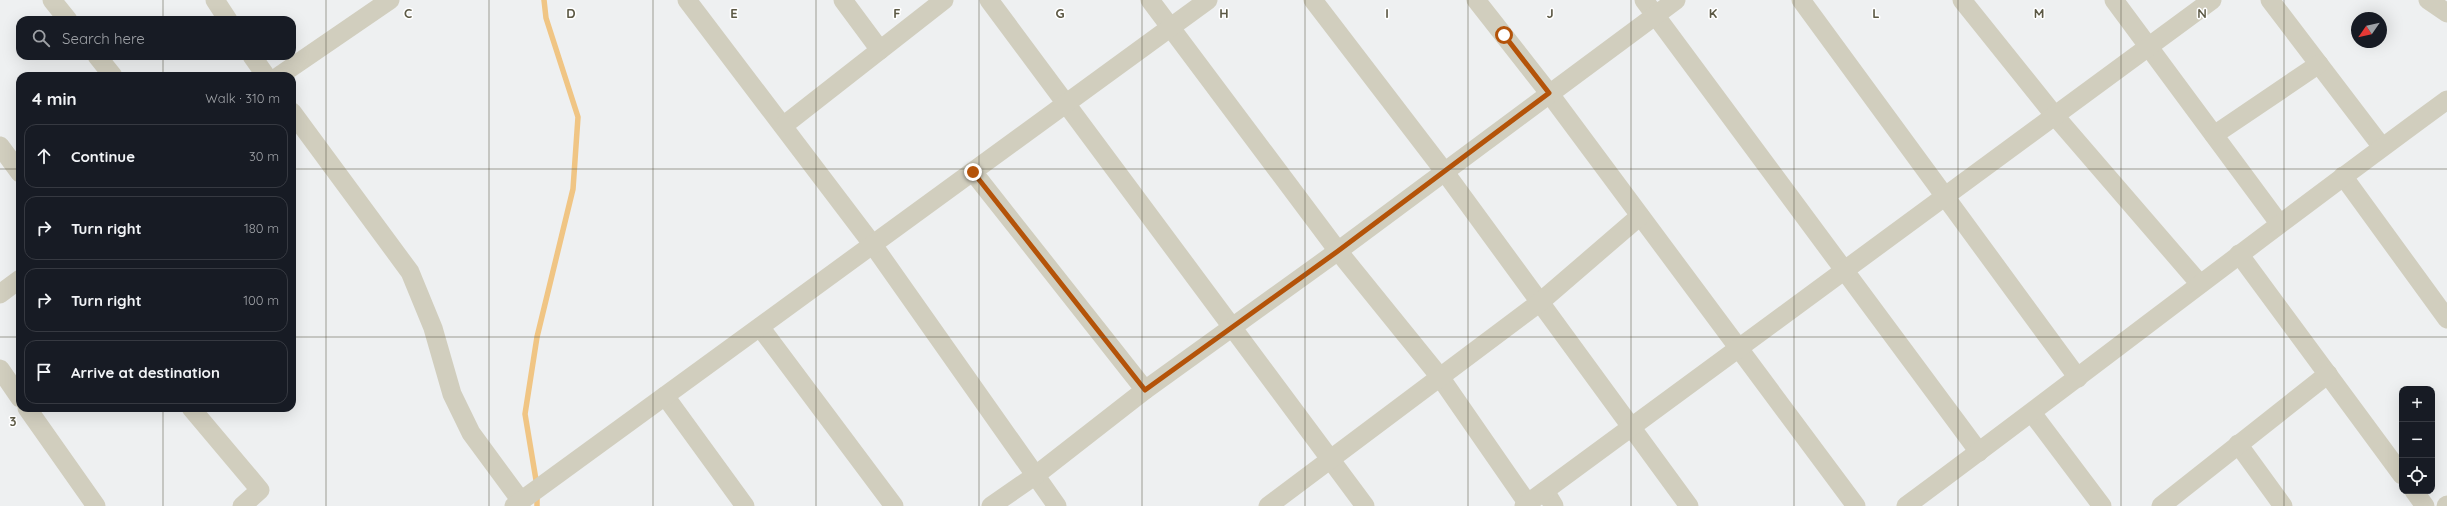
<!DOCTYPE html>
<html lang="en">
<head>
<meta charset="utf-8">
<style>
  body { margin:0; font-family:Quicksand,sans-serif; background:#20242c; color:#f1f3f6 }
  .controls { position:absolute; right:12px; bottom:12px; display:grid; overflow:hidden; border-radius:8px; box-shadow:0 4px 16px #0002 }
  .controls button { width:36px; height:36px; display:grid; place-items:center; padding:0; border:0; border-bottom:1px solid #363941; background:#171b24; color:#f1f3f6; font:20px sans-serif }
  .compass { position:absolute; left:2351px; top:12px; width:36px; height:36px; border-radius:50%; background:#171b24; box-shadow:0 4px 16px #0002; rotate:236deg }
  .stop { position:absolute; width:12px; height:12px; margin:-9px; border:3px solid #b45309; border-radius:50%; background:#fff }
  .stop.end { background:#b45309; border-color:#fff; box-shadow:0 1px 4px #0008 }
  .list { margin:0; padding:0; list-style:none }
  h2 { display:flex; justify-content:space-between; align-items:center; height:52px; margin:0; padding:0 16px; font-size:17px }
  h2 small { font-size:13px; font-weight:400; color:#9ea1a6 }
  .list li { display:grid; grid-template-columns:26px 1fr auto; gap:12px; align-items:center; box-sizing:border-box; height:64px; margin:0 8px 8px; padding:0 8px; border:1px solid #363941; border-radius:12px }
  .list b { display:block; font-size:15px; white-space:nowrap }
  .list em { font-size:13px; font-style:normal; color:#9ea1a6 }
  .icon { flex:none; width:22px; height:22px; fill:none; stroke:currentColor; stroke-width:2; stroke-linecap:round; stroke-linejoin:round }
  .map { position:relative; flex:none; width:2447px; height:506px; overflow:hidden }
  .search { position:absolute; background:#171b24; box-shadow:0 4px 16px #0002; left:16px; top:16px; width:280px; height:44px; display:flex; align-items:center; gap:10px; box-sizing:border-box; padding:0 14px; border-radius:12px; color:#9ea1a6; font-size:15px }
  .panel { position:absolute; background:#171b24; box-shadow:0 4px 16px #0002; left:16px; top:72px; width:280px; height:340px; border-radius:12px }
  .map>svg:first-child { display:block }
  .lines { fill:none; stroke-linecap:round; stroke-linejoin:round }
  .stream { stroke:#f0c584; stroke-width:5.5 }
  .minor { stroke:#d1cebe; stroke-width:19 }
  .route { stroke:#b45309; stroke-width:5 }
  .grid { fill:none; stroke:#5c5945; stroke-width:1; stroke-opacity:0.55 }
  .grid-label { font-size:13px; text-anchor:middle; font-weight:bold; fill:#5c5945; stroke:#fff; stroke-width:3; stroke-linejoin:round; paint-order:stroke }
</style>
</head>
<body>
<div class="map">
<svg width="2447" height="506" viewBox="0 0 2447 506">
  <rect width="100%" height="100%" fill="#eef0f1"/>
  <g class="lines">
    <g class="stream">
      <polyline points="537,486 525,414 537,337 573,189 578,117 546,18 544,0"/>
      <polyline points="537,506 537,494"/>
    </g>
    <g class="minor">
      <polyline points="52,0 68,20"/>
      <polyline points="215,0 228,20"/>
      <polyline points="687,0 873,245 1057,506"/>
      <polyline points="843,0 880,50"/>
      <polyline points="989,0 1365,506"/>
      <polyline points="1150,0 1338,251 1440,377 1528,504"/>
      <polyline points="1313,0 1444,171 1689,506"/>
      <polyline points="1476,0 1549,93 1856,506"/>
      <polyline points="1644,0 1979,452"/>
      <polyline points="1801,0 2078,378"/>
      <polyline points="1962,0 2055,116 2200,284"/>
      <polyline points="2114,0 2279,223"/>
      <polyline points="2270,0 2382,147"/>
      <polyline points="2428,0 2447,13"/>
      <polyline points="97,56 113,76"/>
      <polyline points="252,56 266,76"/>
      <polyline points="279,76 390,0"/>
      <polyline points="292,112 410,272 433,328 452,394 471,433 521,501"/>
      <polyline points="783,126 944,0"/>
      <polyline points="2214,135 2319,64"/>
      <polyline points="0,146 20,173"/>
      <polyline points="973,172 1145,390"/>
      <polyline points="2343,176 2447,319"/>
      <polyline points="2239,254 2402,475"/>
      <polyline points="0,294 20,279"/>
      <polyline points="760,327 894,506"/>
      <polyline points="0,369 20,398"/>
      <polyline points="665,396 745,506"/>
      <polyline points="27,408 96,506"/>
      <polyline points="191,408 260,490 242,506"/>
      <polyline points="2032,413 2102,506"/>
      <polyline points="2238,444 2283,506"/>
      <polyline points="1545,491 1554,506"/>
      <polyline points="2414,491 2425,506"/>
      <polyline points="514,506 1208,0"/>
      <polyline points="991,506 1036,475 1145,390 1338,251 1676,0"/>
      <polyline points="1268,506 1539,303 1640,216"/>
      <polyline points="1524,506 2212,0"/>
      <path d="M1906,506C2087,372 2265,233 2447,100"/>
      <polyline points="2161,506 2328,374"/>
      <polyline points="2446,506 2447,505"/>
    </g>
  </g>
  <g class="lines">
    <polyline class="route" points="973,172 1145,390 1338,251 1549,93 1504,35"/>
  </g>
  <path class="grid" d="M163,0V20M326,0V506M489,0V506M653,0V506M816,0V506M979,0V506M1142,0V506M1305,0V506M1468,0V506M1631,0V506M1794,0V506M1958,0V506M2121,0V506M2284,0V506M163,56V76M0,169H20M292,169H2447M0,337H20M292,337H2447M163,408V506"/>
  <g class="grid-label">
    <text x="408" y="18">C</text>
    <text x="571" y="18">D</text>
    <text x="734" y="18">E</text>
    <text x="897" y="18">F</text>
    <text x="1060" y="18">G</text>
    <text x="1224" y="18">H</text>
    <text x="1387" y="18">I</text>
    <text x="1550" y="18">J</text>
    <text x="1713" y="18">K</text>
    <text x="1876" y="18">L</text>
    <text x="2039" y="18">M</text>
    <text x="2202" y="18">N</text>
    <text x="13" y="426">3</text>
  </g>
</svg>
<div class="controls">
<button>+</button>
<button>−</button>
<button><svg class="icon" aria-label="locate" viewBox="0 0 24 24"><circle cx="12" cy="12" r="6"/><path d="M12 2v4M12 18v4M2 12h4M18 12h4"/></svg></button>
</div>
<svg class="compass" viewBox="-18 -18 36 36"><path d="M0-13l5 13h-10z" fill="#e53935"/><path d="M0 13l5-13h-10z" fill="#9ea1a6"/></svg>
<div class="stop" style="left:1504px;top:35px"></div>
<div class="stop end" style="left:973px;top:172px"></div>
<div class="search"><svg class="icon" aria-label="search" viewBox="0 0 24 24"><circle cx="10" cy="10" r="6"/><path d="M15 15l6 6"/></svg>Search here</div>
<section class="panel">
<h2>4 min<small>Walk · 310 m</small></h2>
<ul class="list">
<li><svg class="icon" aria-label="ahead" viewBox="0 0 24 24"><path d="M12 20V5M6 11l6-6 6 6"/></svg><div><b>Continue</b></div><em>30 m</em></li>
<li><svg class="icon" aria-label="right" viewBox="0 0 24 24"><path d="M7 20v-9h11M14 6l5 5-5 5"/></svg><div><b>Turn right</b></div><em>180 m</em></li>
<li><svg class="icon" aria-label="right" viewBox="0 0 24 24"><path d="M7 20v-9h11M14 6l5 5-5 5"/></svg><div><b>Turn right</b></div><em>100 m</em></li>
<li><svg class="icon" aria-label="arrive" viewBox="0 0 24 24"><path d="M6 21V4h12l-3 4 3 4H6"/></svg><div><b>Arrive at destination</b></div></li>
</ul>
</section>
</div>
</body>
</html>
